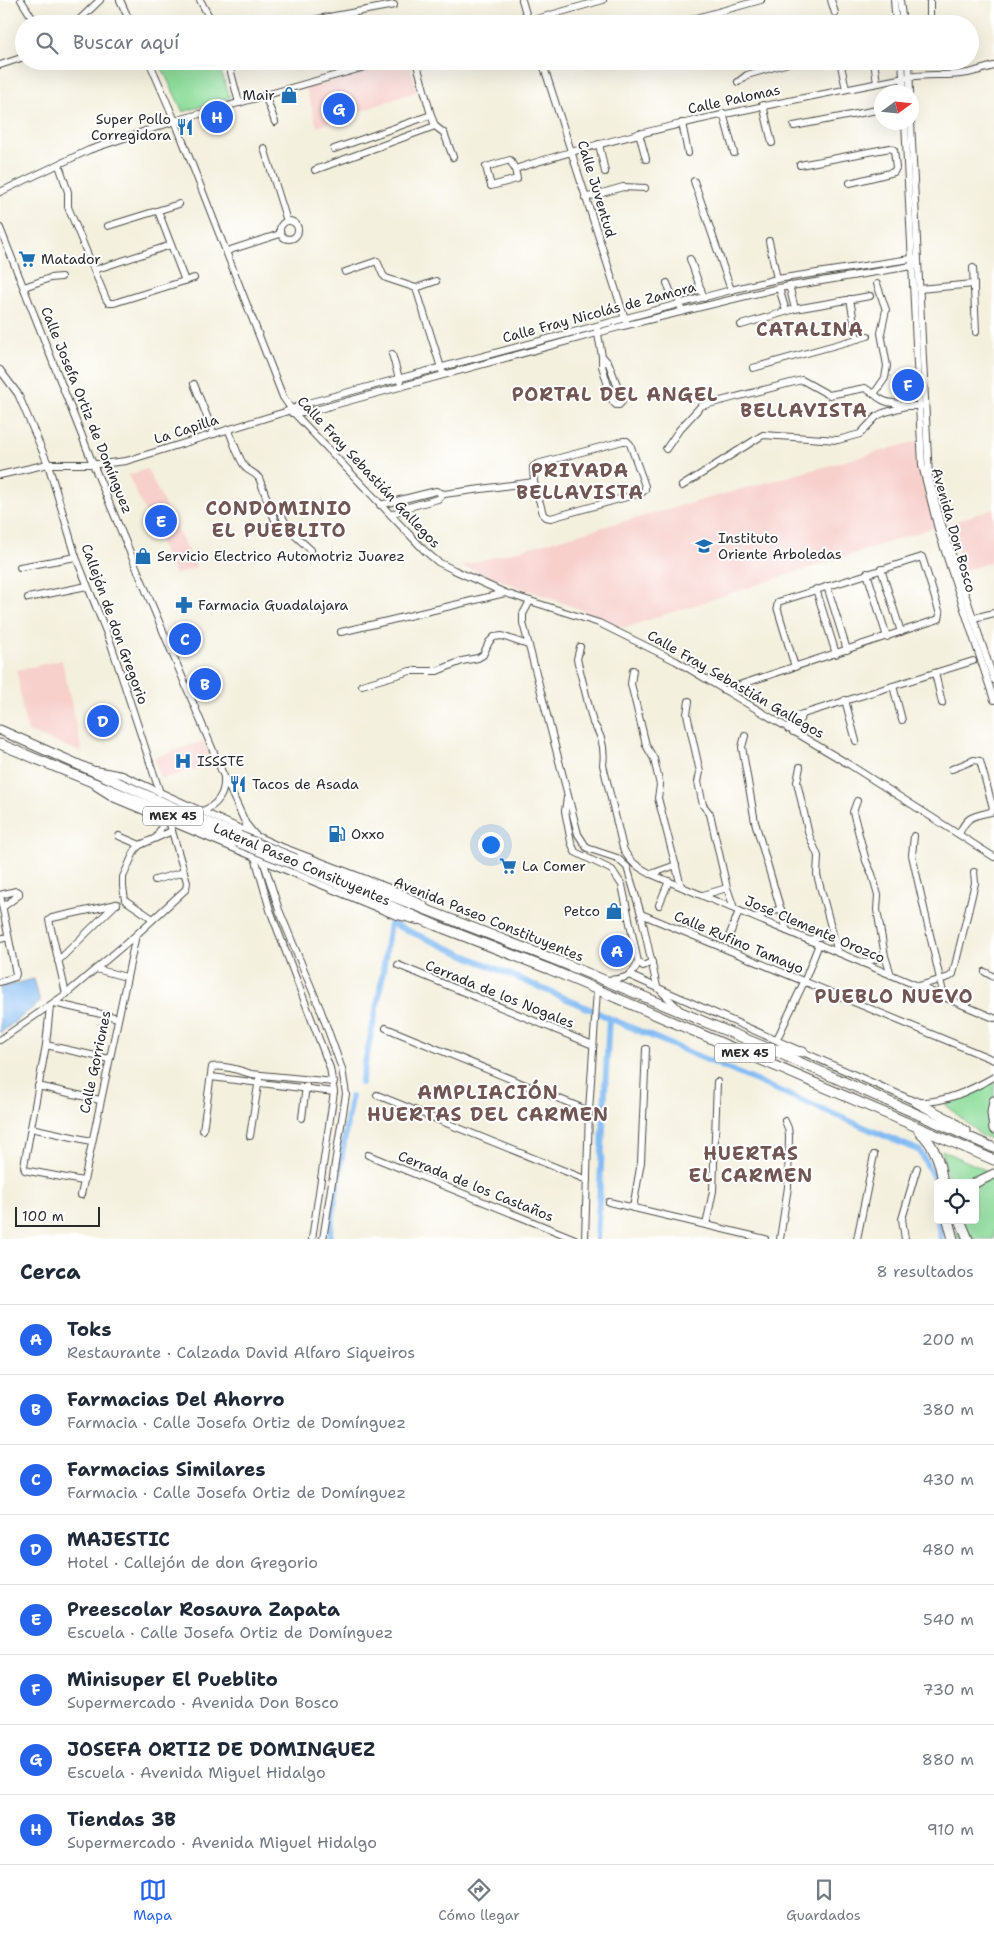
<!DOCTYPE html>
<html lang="es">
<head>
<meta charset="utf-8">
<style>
  body { margin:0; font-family:"Shantell Sans",sans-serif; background:#f6f6f7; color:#1f2937 }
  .controls { position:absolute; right:15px; bottom:15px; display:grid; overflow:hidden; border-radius:5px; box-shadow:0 5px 20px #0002 }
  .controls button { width:45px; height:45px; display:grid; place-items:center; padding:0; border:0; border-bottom:1px solid #e0e1e3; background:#fff; color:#1f2937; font:25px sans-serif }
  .compass { position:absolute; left:874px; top:85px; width:45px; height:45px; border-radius:50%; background:#fff; box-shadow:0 5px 20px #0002; rotate:75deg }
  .scale { position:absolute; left:15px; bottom:12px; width:85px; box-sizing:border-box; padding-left:5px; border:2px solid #2b2b2b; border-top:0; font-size:14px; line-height:18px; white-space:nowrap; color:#2b2b2b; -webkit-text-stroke:4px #fff; paint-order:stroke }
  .you { position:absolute; left:490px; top:844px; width:18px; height:18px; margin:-12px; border:4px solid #fff; border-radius:50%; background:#1a73e8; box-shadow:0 0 0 8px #1a73e833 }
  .badge { display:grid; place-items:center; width:32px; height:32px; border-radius:50%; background:#2563eb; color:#fff; font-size:16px; font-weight:700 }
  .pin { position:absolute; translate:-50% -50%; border:2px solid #fff; box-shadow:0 1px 5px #0006 }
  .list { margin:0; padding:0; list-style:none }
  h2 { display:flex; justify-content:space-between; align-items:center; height:65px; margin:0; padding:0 20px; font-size:21px }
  h2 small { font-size:16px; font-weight:400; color:#747a83 }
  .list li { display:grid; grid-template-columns:32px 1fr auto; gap:15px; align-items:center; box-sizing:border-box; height:70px; padding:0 20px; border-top:1px solid #e0e1e3 }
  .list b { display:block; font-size:19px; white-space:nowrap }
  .list p { margin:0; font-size:16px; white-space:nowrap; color:#747a83 }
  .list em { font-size:16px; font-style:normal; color:#747a83 }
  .icon { flex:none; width:28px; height:28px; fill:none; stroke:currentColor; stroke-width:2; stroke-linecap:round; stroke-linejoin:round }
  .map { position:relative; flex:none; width:994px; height:1239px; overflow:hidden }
  .search { position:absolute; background:#fff; box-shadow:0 5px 20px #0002; left:15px; right:15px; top:15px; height:55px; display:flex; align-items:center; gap:12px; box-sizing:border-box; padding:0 18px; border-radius:28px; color:#747a83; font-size:19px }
  .sheet { height:625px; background:#fff }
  nav { display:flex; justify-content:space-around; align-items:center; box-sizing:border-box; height:70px; border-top:1px solid #e0e1e3; background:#fff; font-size:14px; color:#747a83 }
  nav a { display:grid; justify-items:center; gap:2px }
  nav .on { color:#2563eb }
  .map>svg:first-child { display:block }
  .built { fill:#f7d0cc }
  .green { fill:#8edd9b; stroke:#5c8463 }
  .water { fill:#83bbf3; stroke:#57738f }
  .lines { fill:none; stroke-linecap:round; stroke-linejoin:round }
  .canal { stroke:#83bbf3; stroke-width:6 }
  .minor-casing { stroke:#494946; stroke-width:8 }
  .highway-casing { stroke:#494946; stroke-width:11 }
  .minor { stroke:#fff; stroke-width:6 }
  .highway { stroke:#fff; stroke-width:9 }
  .highway-bridge-casing { stroke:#494946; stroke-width:11; stroke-linecap:butt }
  .highway-bridge { stroke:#fff; stroke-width:9 }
  .labels { text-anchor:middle; stroke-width:4; stroke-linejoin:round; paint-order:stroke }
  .shield { fill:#fff; stroke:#6b6b6b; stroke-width:1 }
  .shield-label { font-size:12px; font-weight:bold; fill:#2b2b2b }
  .poi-label { font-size:14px; fill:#2b2b2b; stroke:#fff; text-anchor:start }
  .street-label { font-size:14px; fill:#2b2b2b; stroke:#fff }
  .district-label { font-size:19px; font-weight:bold; letter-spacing:1px; fill:#715654; stroke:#fff }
</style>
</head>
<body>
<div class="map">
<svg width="994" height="1239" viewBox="0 0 994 1239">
  <rect width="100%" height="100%" fill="#fff"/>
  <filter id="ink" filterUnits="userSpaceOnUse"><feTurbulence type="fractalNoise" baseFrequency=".02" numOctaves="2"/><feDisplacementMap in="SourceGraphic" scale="10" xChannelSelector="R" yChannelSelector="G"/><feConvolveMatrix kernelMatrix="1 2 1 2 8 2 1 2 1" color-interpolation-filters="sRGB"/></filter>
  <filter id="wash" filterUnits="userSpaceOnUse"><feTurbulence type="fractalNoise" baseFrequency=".0096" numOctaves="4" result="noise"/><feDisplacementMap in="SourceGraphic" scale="20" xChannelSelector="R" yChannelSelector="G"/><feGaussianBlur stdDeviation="1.12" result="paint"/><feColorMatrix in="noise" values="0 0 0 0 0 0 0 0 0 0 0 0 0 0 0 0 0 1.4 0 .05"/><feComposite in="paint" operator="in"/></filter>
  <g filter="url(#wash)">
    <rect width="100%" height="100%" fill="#f4f0de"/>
    <g class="built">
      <polygon points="409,61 417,91 317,127 306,88"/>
      <polygon points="918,441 918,454 935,527 624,628 591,613 461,566"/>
      <polygon points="147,469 196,567 175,575 128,475"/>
      <polygon points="994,509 994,561 964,570 949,523"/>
      <polygon points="62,660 82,752 28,732 22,708 17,670"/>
      <polygon points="203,741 212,764 161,779 154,758"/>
    </g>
    <g class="green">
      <polygon points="177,61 217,61 230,97 183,112 161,66"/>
      <polygon points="994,1078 994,1140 982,1136 945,1104"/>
      <polygon points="942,1150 994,1174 994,1239 958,1239 955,1220 975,1220 975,1183 949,1183"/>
    </g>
    <polygon class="water" points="34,979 40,1002 0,1033 0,988"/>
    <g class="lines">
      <g class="canal">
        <polyline points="598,1013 609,1018"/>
        <polyline points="361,1083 380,991 390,923 592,1010"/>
        <polyline points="329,1239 351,1097"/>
        <polyline points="597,1239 609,1018 920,1151 935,1180 935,1204 941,1239"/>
      </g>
    </g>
  </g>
  <g filter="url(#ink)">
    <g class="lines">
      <g class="minor-casing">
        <g id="minor">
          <polyline points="21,0 36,24"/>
          <polyline points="120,0 131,24"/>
          <polyline points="200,0 213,24"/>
          <polyline points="522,0 529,24"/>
          <polyline points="831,0 835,13"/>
          <polyline points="894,0 896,24"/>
          <polyline points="900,0 903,24"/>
          <polyline points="930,0 930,24"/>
          <polyline points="75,24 100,0"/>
          <polyline points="291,24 394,5"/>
          <polyline points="519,24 603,0"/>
          <polyline points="675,24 761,0"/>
          <polyline points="149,61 175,121 283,397 294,413 425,551 438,562 454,570 505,593 599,623 676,661 850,765 994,857"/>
          <polyline points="228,61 239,103"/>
          <polyline points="416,61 431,115 435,126 444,133 453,157"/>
          <polyline points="542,61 626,322"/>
          <polyline points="840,61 846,89"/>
          <polyline points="874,61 877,83"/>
          <polyline points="902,61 904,92"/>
          <polyline points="909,61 910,92"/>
          <polyline points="0,65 24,57"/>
          <polyline points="738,82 747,75 795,61"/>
          <polyline points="265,95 275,122"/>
          <polyline points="763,105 772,143"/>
          <polyline points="723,113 734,153"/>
          <polyline points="905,122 922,465 939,533 994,700"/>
          <polyline points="911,122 929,477 940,519 994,680"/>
          <polyline points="682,123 688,153"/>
          <polyline points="794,126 882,109"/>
          <polyline points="639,133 646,159"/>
          <polyline points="599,144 605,172"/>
          <polyline points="264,148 287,221"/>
          <polyline points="334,149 431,115"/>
          <polygon points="510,160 515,169 517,179 491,186 486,167"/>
          <polyline points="59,165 68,192 68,207 106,299 109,303 114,303 194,278"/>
          <polyline points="800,165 890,148 894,150 896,168 894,172 850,183"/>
          <path d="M515,169C642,128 773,104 904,78C925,73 947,77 968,73C977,71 986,68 994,66"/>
          <polyline points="315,170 435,126"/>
          <polyline points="694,181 731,290"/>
          <polyline points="0,192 89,150 175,121 386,61"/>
          <polyline points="585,198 623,187 645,188"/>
          <polyline points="158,211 185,281"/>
          <circle cx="289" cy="230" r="9"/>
          <polyline points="108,226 179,204"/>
          <polyline points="0,228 93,464 222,772 245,822 270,910 330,1068 334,1092 312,1239"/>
          <polyline points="769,241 777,279"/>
          <polyline points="227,251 280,234"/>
          <polyline points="690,259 704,298"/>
          <polyline points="973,268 976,332"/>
          <polyline points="94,270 171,245"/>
          <polyline points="345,272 377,261 383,275 386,278 416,288 442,371"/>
          <polyline points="667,283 671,293 678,297"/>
          <path d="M877,284L886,310L881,333L887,366L885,378L874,394C889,407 892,400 906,406"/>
          <polyline points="789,285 795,309"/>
          <polyline points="24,287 50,278 61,277"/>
          <polyline points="416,288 436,281"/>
          <polyline points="779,288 786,311"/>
          <polyline points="919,289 974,284"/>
          <polyline points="850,299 857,339"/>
          <polyline points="681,308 678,297 701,289"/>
          <polyline points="741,325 795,309 870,296"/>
          <polyline points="597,329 602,356 602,366 613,402 616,405 619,405 622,402 622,398 609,364 602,356"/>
          <polyline points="392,354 400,382"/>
          <polyline points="753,368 868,336"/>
          <polyline points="0,370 18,394 48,464 76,557 111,644 160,793"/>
          <polyline points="194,384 214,434"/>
          <polyline points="292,413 312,411 619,327 779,288 918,265"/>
          <path d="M228,429C233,439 239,462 247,469C251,472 255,473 259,478L276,523L282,529L289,530"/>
          <polygon points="623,441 627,441 630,444 645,486 645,490 641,493 551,518 546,517 543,514 534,482 533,467 537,464"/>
          <polyline points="666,449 679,430 701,406 802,380 829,395 865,388 874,394"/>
          <polyline points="0,475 48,464 101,464 126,461 285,412 304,404 731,290 777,279 917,258"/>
          <polyline points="682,486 763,435 838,440 860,434 877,416 883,413 906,406 921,406"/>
          <polyline points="270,503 280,512 289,530 311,550"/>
          <polyline points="380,505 436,491 444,494 534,482"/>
          <polyline points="391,515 405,508 438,499 444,494"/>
          <polyline points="20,567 76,557"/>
          <polyline points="881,569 901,632"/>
          <polyline points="867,573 887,637"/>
          <polyline points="827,586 847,650"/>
          <polyline points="816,589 836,654"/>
          <polyline points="28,598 87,586"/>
          <polyline points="530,601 523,614 523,623 578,834 587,848 617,858 627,867 641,914 657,987 679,1009"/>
          <polyline points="974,618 994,613"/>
          <polyline points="341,632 505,593"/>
          <path d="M580,647L577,659L593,723C602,735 605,750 603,765L623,848C629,862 638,867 651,874L994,1018"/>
          <polyline points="633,670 631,684 646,745 654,759 660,785 658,798 681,886"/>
          <polyline points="935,673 942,703"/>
          <polyline points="362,685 410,671 437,671 462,661 478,658 483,655 489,642 494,637 502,636 528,645"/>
          <polyline points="893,686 902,720"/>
          <polyline points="724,690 939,619 940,614 922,557 778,602 777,607 795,667"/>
          <polyline points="845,700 856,741"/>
          <polyline points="689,701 687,714 700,772 698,782 703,805 710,814 727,888 734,908"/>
          <polyline points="788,729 796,716 803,714 973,661"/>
          <polyline points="793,732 803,714"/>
          <polyline points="745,736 742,747 755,822 787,931"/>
          <polyline points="800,767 797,782 809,835 818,856 817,875 838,953"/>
          <path d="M952,769L974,760L980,761L993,808L991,812C973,816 967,816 959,834"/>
          <polyline points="96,770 122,775 274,844 400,892 424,905"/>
          <polyline points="96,787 115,799 394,915 418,921"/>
          <path d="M567,797L565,811L571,842L575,852L612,870L622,885L638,962C633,978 622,979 607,980"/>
          <polyline points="857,801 853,812 866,861 872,874 878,895 877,910 885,956 891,975"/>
          <path d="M202,811C217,806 225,794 224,779"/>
          <polyline points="247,825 255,835 279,910 321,1011 342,1069 346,1094 323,1239"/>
          <polyline points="119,836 140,845"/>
          <polyline points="914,836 912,855 944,997"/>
          <polyline points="156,838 165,820"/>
          <polyline points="651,874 676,865"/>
          <polyline points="155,880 184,872"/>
          <polyline points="0,895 16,891 19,892 19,895 3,907"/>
          <polyline points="703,895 727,888"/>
          <polyline points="659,905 669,881"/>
          <polyline points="641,914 994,1060"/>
          <polyline points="756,917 781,909"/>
          <polyline points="153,919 125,900 123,887 123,877 135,850 140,845 172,831"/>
          <polyline points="730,934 739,911"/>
          <polyline points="0,939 8,937"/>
          <polyline points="809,940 832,933"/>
          <polyline points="58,961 116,904"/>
          <polyline points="638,962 643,966 652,962"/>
          <polyline points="863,963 885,956"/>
          <polyline points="398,965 593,1045"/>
          <polyline points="96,969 126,977"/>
          <polyline points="985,972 994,977"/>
          <path d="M631,976L916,1102C943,1104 971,1090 994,1077"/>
          <polyline points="0,982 15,977 16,974 0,895"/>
          <polyline points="919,986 949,977 953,974 975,883 974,872"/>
          <polyline points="66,994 49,920 52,918 117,904"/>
          <polyline points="54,1003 118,1018"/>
          <polyline points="50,1006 46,1045 24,1166 25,1170 29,1171 83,1181"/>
          <polyline points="386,1028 589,1111"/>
          <polyline points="777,1039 804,982 819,944"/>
          <polyline points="0,1040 66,994 136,935 186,889 187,882 169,821"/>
          <polyline points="46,1045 109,1059"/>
          <polyline points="211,1077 334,1092"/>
          <polyline points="38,1086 100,1100"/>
          <polyline points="377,1095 587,1180"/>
          <polyline points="302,1118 306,1086"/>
          <polyline points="31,1128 91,1141"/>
          <path d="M203,1130L212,1067C224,1065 239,1070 251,1074L334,1082"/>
          <polyline points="250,1136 259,1079"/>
          <polyline points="368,1155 575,1239"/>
          <polyline points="81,1195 136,935"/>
          <polyline points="609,1202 765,1239"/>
          <polyline points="633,1208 641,1162 646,1049"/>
          <polyline points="706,1225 713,1191 717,1082"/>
          <polyline points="585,1239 589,1111 597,990"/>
          <polyline points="780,1239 788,1187 789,1136 788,1128 785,1121"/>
          <polyline points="857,1239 874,1155"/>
          <polyline points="905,1239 902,1219 917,1168"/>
        </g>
      </g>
      <g class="highway-casing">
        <g id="highway">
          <polyline points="0,730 239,836"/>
          <polyline points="0,744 237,842"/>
          <polyline points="296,859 563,963 765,1047 994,1148"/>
          <polyline points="295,865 435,925 549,969 994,1160"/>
          <polyline points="776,1049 803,1052"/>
          <polyline points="994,1101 992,1113 994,1129"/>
          <polyline points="916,1102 952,1121 966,1132"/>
          <path d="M919,1131C935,1145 940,1162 943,1183"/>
          <polyline points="975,1183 994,1174"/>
          <polyline points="948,1220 953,1239"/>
          <polyline points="960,1220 968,1239"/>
        </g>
      </g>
      <use href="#minor" class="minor"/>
      <use href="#highway" class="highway"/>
      <g class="highway-bridge-casing">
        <g id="highway-bridge">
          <polyline points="239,836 296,859"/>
          <polyline points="237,842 295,865"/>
        </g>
      </g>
      <use href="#highway-bridge" class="highway-bridge"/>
    </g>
  </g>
  <defs>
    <g id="shop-bare" transform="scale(1.35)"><path d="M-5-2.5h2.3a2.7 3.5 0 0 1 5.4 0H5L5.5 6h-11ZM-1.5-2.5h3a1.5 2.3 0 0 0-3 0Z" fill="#1f6fb2" stroke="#fff" stroke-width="2.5" paint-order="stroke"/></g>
    <g id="restaurant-bare" transform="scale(1.35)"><path d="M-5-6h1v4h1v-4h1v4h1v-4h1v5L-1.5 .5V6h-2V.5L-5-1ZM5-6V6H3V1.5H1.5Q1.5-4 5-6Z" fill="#1f6fb2" stroke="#fff" stroke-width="2.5" paint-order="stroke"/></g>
    <g id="supermarket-bare" transform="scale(1.35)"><path d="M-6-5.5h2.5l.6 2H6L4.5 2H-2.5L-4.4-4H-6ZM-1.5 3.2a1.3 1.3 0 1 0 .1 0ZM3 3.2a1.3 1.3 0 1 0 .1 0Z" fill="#1f6fb2" stroke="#fff" stroke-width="2.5" paint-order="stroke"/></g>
    <g id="school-bare" transform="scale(1.35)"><path d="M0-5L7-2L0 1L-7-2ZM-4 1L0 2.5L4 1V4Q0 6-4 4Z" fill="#1f6fb2" stroke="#fff" stroke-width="2.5" paint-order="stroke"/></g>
    <g id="pharmacy-bare" transform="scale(1.35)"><path d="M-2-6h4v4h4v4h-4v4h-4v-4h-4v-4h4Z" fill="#1f6fb2" stroke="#fff" stroke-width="2.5" paint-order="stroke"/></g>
    <g id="hospital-bare" transform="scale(1.35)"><path d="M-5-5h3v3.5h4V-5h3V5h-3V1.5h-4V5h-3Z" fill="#1f6fb2" stroke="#fff" stroke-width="2.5" paint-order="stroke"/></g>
    <g id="fuel-bare" transform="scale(1.35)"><path d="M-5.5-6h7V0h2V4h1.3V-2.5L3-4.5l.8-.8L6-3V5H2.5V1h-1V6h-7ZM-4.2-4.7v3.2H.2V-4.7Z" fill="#1f6fb2" stroke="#fff" stroke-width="2.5" paint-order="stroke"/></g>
  </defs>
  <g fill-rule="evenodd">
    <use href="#shop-bare" x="289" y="95"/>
    <use href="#restaurant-bare" x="185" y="127"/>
    <use href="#supermarket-bare" x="27" y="259"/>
    <use href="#school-bare" x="704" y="546"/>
    <use href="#shop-bare" x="143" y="556"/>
    <use href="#pharmacy-bare" x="184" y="605"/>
    <use href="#hospital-bare" x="183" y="761"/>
    <use href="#restaurant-bare" x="238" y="784"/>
    <use href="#fuel-bare" x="337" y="834"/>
    <use href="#supermarket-bare" x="508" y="866"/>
    <use href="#shop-bare" x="614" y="911"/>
  </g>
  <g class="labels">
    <g class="shield">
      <rect x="143" y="806.5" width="60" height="19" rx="4"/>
      <rect x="715" y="1043.5" width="60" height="19" rx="4"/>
    </g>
    <g class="shield-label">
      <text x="173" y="820">MEX 45</text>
      <text x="745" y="1057">MEX 45</text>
    </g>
    <g class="poi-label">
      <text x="275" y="100" text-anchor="end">Mair</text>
      <text x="171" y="124" text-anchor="end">Super Pollo<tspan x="171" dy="16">Corregidora</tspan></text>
      <text x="41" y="264">Matador</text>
      <text x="718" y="543">Instituto<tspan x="718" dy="16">Oriente Arboledas</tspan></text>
      <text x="157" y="561">Servicio Electrico Automotriz Juarez</text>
      <text x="198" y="610">Farmacia Guadalajara</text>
      <text x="197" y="766">ISSSTE</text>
      <text x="252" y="789">Tacos de Asada</text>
      <text x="351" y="839">Oxxo</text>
      <text x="522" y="871">La Comer</text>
      <text x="600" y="916" text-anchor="end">Petco</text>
    </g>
    <g class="street-label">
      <text transform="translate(734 99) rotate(-12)" y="5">Calle Palomas</text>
      <text transform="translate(597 189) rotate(73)" y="5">Calle Juventud</text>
      <text transform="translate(599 312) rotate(-15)" y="5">Calle Fray Nicolás de Zamora</text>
      <text transform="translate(87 410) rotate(68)" y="5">Calle Josefa Ortiz de Domínguez</text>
      <text transform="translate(186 429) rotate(-18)" y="5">La Capilla</text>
      <text transform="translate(369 472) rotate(47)" y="5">Calle Fray Sebastián Gallegos</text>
      <text transform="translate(954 530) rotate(74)" y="5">Avenida Don Bosco</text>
      <text transform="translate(115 624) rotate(70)" y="5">Callejón de don Gregorio</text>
      <text transform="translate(736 684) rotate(30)" y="5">Calle Fray Sebastián Gallegos</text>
      <text transform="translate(302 864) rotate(23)" y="5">Lateral Paseo Consituyentes</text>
      <text transform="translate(489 919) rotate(22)" y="5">Avenida Paseo Constituyentes</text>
      <text transform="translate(815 929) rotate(23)" y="5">Jose Clemente Orozco</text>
      <text transform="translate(739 942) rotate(23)" y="5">Calle Rufino Tamayo</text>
      <text transform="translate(500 994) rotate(22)" y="5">Cerrada de los Nogales</text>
      <text transform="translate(95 1062) rotate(-78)" y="5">Calle Gorriones</text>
      <text transform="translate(476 1186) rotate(22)" y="5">Cerrada de los Castaños</text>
    </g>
    <g class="district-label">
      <text x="810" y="336">CATALINA</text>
      <text x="615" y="401">PORTAL DEL ANGEL</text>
      <text x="804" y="417">BELLAVISTA</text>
      <text x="580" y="477">PRIVADA<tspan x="580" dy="22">BELLAVISTA</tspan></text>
      <text x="279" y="515">CONDOMINIO<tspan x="279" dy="22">EL PUEBLITO</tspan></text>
      <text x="894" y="1003">PUEBLO NUEVO</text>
      <text x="488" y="1099">AMPLIACIÓN<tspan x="488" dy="22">HUERTAS DEL CARMEN</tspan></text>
      <text x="751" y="1160">HUERTAS<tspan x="751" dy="22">EL CARMEN</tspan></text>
    </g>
  </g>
</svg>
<div class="controls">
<button><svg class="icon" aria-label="locate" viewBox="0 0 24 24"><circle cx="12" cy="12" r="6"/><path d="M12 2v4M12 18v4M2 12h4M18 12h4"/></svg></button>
</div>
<svg class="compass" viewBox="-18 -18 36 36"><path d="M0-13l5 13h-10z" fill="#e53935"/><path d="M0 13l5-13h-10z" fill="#747a83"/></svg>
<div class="scale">100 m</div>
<div class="you"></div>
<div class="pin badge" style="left:617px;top:951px">A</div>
<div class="pin badge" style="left:205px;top:684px">B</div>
<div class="pin badge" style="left:185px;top:639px">C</div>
<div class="pin badge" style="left:103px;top:721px">D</div>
<div class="pin badge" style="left:161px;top:521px">E</div>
<div class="pin badge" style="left:908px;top:385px">F</div>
<div class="pin badge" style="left:339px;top:109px">G</div>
<div class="pin badge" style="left:217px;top:117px">H</div>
<div class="search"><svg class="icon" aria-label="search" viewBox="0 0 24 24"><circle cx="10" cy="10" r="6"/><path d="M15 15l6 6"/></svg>Buscar aquí</div>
</div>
<section class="sheet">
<h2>Cerca<small>8 resultados</small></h2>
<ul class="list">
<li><span class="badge">A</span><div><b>Toks</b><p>Restaurante · Calzada David Alfaro Siqueiros</p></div><em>200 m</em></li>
<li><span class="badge">B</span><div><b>Farmacias Del Ahorro</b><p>Farmacia · Calle Josefa Ortiz de Domínguez</p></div><em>380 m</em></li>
<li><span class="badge">C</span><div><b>Farmacias Similares</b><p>Farmacia · Calle Josefa Ortiz de Domínguez</p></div><em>430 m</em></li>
<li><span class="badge">D</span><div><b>MAJESTIC</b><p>Hotel · Callejón de don Gregorio</p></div><em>480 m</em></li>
<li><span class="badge">E</span><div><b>Preescolar Rosaura Zapata</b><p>Escuela · Calle Josefa Ortiz de Domínguez</p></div><em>540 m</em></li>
<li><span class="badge">F</span><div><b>Minisuper El Pueblito</b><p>Supermercado · Avenida Don Bosco</p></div><em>730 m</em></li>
<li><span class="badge">G</span><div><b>JOSEFA ORTIZ DE DOMINGUEZ</b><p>Escuela · Avenida Miguel Hidalgo</p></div><em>880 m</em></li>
<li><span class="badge">H</span><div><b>Tiendas 3B</b><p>Supermercado · Avenida Miguel Hidalgo</p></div><em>910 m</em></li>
</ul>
</section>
<nav>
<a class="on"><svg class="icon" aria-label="map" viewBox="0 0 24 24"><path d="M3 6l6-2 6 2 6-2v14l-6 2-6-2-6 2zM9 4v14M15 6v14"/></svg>Mapa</a>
<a><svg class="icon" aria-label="directions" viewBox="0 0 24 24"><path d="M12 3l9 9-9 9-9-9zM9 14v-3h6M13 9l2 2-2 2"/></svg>Cómo llegar</a>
<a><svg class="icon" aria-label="saved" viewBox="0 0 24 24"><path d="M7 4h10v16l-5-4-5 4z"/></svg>Guardados</a>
</nav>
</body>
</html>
